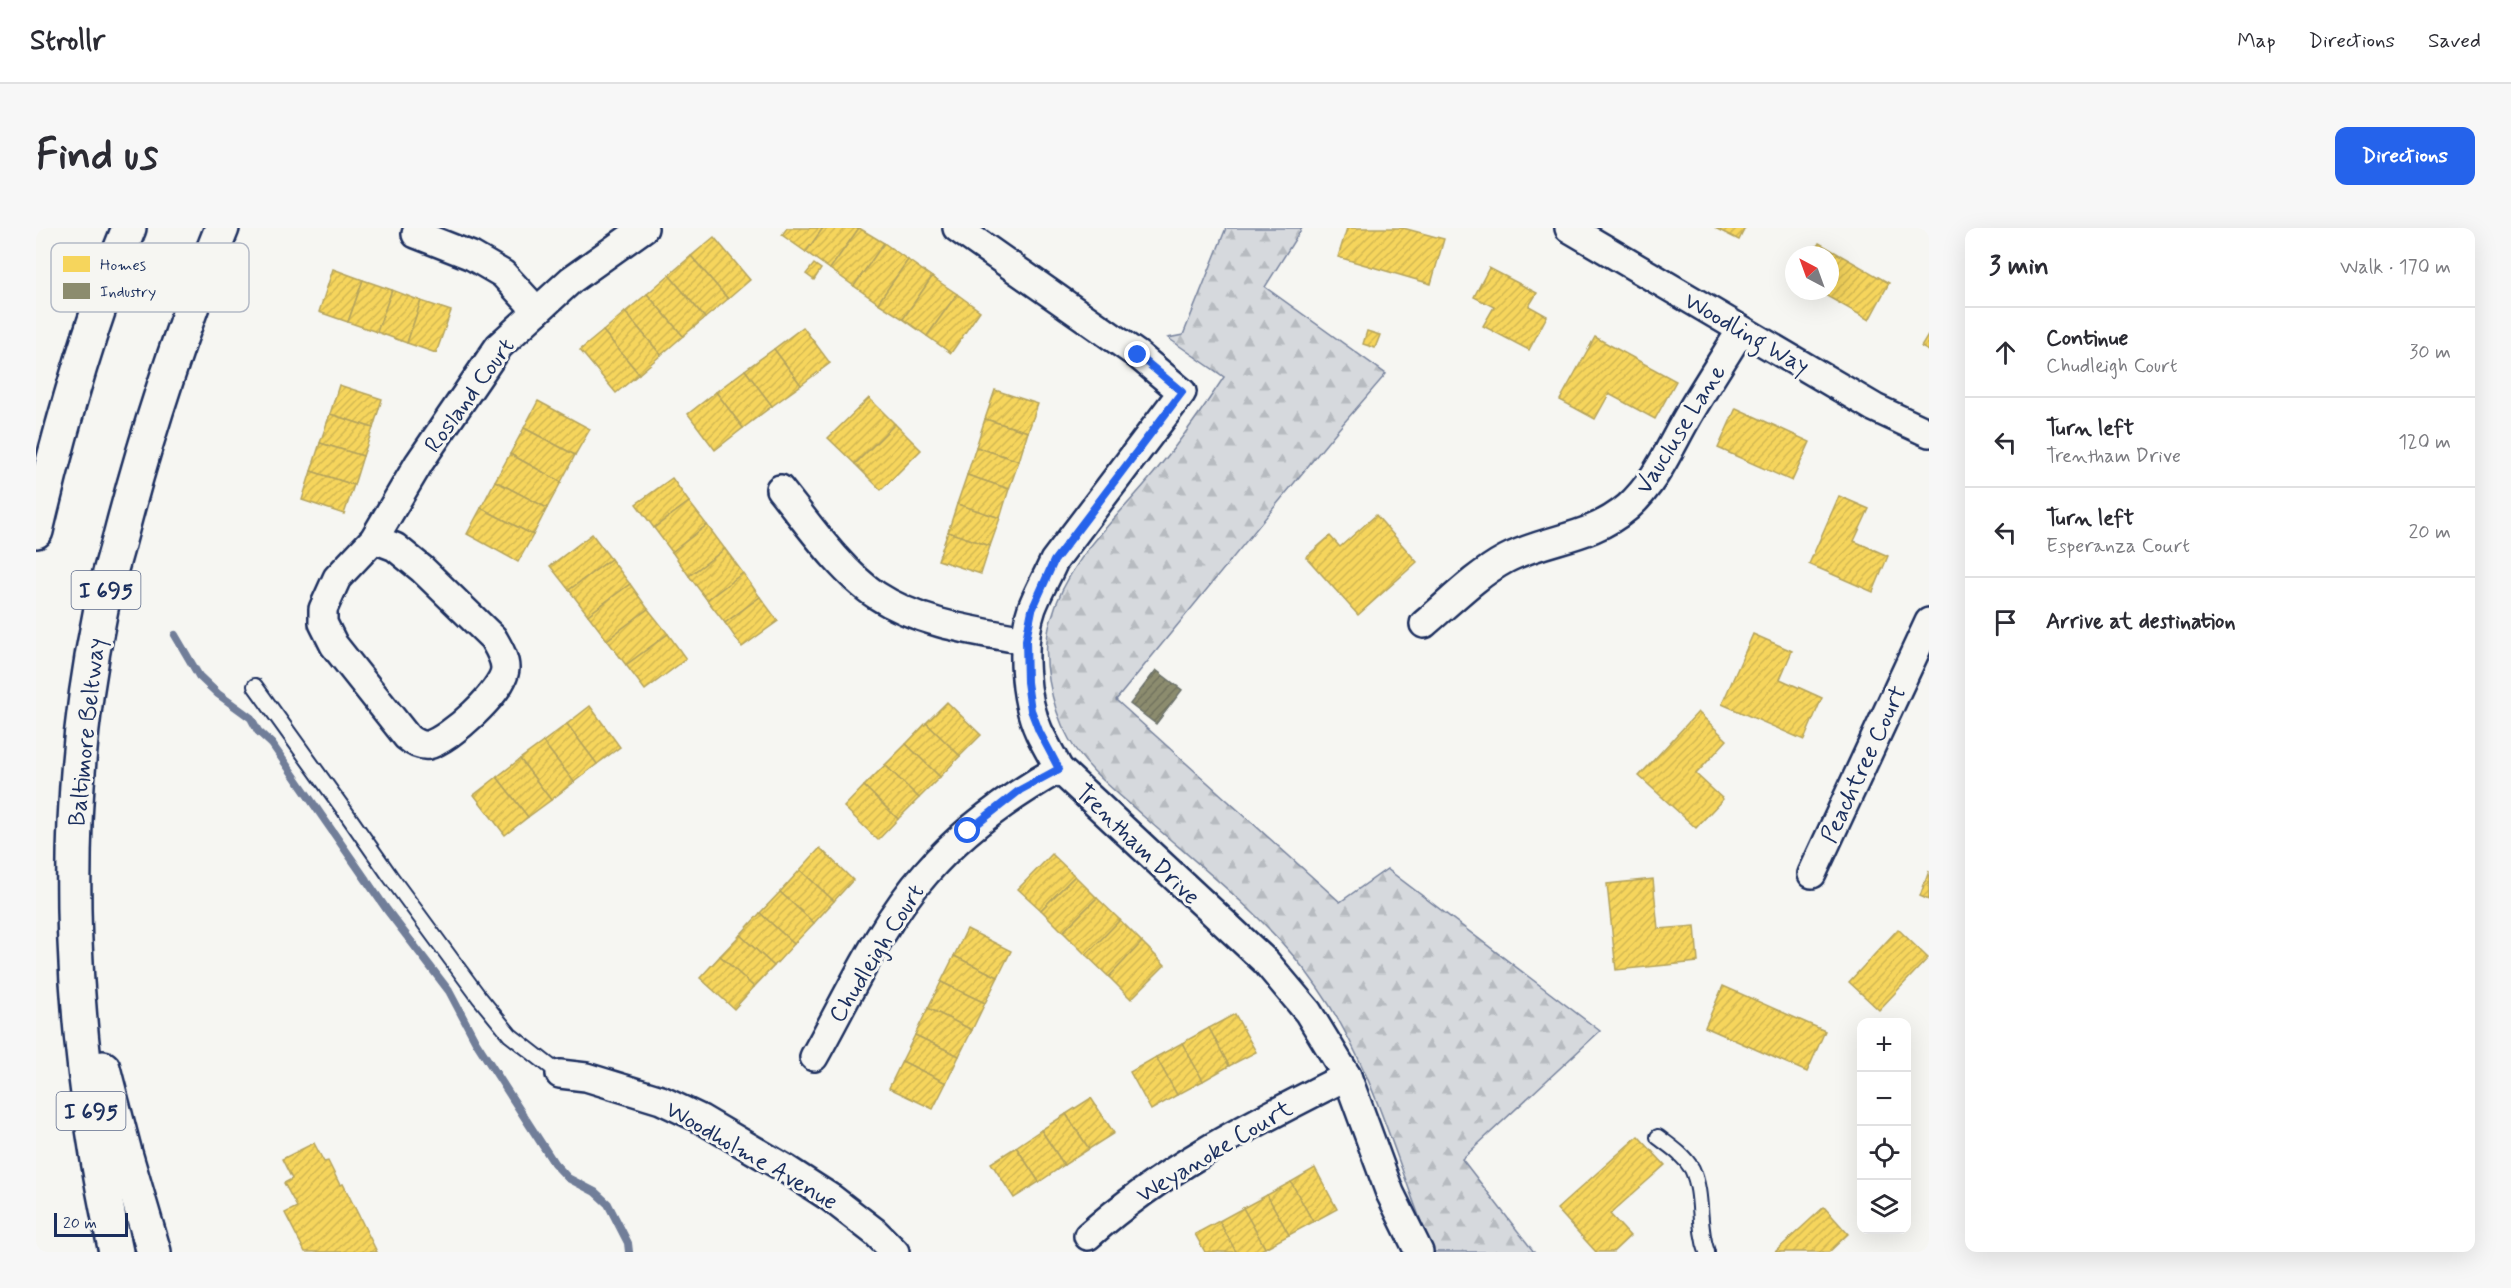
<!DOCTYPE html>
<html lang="en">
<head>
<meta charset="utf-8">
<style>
  body { margin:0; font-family:Mynerve,sans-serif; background:#f7f7f7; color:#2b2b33 }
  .controls { position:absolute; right:18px; bottom:18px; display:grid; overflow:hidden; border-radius:12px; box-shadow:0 6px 24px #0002 }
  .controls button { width:54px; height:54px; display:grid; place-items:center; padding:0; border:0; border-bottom:2px solid #e1e1e2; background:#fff; color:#2b2b33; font:30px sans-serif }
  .compass { position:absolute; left:1749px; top:18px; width:54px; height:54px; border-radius:50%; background:#fff; box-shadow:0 6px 24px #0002; rotate:319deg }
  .scale { position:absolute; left:18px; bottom:15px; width:74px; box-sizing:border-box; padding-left:6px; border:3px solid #1b2f5e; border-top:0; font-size:16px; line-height:21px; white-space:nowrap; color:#1b2f5e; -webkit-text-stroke:4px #f6f6f2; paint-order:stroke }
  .stop { position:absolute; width:18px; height:18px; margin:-14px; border:4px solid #2563eb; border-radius:50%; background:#fff }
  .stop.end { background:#2563eb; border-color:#fff; box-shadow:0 2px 6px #0008 }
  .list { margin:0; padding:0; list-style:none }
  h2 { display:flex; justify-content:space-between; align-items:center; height:78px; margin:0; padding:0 24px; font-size:26px }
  h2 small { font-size:20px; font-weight:400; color:#7c7c81 }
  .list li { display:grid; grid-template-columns:39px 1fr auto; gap:18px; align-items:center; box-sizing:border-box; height:90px; padding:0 24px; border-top:2px solid #e1e1e2 }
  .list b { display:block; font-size:22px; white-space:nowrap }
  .list p { margin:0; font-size:20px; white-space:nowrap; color:#7c7c81 }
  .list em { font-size:20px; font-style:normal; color:#7c7c81 }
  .icon { flex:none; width:33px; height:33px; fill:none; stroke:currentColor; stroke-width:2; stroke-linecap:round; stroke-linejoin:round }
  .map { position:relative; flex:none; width:1893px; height:1024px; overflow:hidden; border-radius:12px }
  header { display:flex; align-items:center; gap:36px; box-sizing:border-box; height:84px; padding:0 30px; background:#fff; border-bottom:2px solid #e1e1e2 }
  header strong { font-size:28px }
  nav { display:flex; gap:33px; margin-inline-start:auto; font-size:21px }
  .intro { display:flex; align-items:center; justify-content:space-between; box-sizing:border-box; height:144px; padding:0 36px }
  h1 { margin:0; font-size:42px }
  .button { padding:15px 27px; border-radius:12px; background:#2563eb; color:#fff; font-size:21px; font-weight:700 }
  main { display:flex; gap:36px; padding:0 36px }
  aside { flex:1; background:#fff; border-radius:12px; box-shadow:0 6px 24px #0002 }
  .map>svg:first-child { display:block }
  .forest { fill:url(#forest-firs); stroke:#78849e; stroke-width:1.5 }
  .homes { fill:url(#homes-hatch); stroke:#b4a35d; stroke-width:1.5 }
  .industry { fill:url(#industry-hatch); stroke:#6a7069; stroke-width:1.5 }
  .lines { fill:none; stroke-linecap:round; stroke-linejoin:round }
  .stream { stroke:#717e99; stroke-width:8 }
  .lane-casing { stroke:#1b2f5e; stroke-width:18 }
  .street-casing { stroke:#1b2f5e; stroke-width:32 }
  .highway-casing { stroke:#1b2f5e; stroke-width:38 }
  .lane { stroke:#f6f6f2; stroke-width:14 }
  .street { stroke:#f6f6f2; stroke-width:27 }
  .highway { stroke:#f6f6f2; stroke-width:33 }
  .route { stroke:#2563eb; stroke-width:8 }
  .labels { text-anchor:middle; stroke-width:6; stroke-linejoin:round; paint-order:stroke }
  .shield { fill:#f6f6f2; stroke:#5d6b8a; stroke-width:1.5 }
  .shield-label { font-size:22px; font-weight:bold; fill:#1b2f5e }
  .street-label { font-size:24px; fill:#1b2f5e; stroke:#f6f6f2 }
  .key { fill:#f6f6f2; stroke:#b4bac6; stroke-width:1.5 }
  .key-label { font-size:16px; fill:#1b2f5e }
</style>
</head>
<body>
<header>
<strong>Strollr</strong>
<nav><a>Map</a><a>Directions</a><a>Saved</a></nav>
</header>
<div class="intro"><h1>Find us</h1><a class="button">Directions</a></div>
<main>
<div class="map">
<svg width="1893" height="1024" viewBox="0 0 1893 1024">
  <defs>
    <pattern id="forest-firs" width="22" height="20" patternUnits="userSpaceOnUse" patternTransform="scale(1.5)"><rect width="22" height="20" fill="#d6d9dd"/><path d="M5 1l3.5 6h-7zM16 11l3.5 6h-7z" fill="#b7bbc0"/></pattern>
    <pattern id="homes-hatch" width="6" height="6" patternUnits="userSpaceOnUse" patternTransform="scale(1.5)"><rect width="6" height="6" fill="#f6d55c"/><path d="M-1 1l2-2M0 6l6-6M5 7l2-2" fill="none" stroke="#d2b752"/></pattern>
    <pattern id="industry-hatch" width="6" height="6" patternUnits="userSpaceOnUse" patternTransform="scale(1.5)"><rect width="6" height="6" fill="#8c8c6e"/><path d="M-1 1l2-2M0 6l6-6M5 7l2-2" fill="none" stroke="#72735e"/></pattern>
  </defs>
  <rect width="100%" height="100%" fill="#f6f6f2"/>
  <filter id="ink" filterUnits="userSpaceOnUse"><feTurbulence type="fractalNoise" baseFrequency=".0167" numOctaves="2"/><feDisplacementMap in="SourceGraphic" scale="12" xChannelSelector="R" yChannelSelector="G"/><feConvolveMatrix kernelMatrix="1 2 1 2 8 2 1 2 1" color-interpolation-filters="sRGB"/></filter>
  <g filter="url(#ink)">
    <path class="forest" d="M1190,0H1266L1229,59L1350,146L1300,204L1080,472L1304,674L1351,641L1564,803L1426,931L1498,1024H1397C1360,935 1338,839 1282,760C1236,693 1167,641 1107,588C1081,564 1050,541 1033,511C1015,479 1004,427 1015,392C1030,336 1072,299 1108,257C1138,222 1163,187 1188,149L1132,110L1147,107Z"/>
    <g class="homes">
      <polygon points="751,0 787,0 770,24 746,7"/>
      <polygon points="787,0 823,0 794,41 770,24"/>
      <polygon points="823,0 848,15 818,58 794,41"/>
      <polygon points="1311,0 1367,0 1408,11 1395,56 1302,29"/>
      <polygon points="1679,0 1709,0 1703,12"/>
      <polygon points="678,9 714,52 692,71 655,28"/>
      <polygon points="848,15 872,32 842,75 818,58"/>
      <polygon points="1783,15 1853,55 1833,92 1782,63 1794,63 1794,27 1776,27"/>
      <polygon points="655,28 692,71 669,90 633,47"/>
      <polygon points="872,32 896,49 867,91 842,75"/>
      <polygon points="778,36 785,41 778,52 770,46"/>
      <polygon points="1453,40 1501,65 1493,78 1511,88 1493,122 1447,98 1458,79 1438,69"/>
      <polygon points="297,41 327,52 312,94 283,84"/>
      <polygon points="633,47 669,90 647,108 611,66"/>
      <polygon points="896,49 921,66 891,108 867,91"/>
      <polygon points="327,52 356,62 341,104 312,94"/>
      <polygon points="356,62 385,73 371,115 341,104"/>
      <polygon points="611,66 647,108 625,127 589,84"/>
      <polygon points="921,66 944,83 915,125 891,108"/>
      <polygon points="385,73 415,83 400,125 371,115"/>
      <polygon points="589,84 625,127 603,146 567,103"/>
      <polygon points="767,99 794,135 765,157 738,121"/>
      <polygon points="567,103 603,146 580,165 544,122"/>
      <polygon points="1331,103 1344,107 1339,120 1327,116"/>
      <polygon points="1893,106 1893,123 1885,119"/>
      <polygon points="1559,109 1640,153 1619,191 1573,166 1559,191 1524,172"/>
      <polygon points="738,121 765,157 736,178 709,142"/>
      <polygon points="709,142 736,178 707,200 680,164"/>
      <polygon points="303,157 346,171 337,200 294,186"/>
      <polygon points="959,162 1002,176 992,204 949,191"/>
      <polygon points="680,164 707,200 679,222 652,186"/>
      <polygon points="833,170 859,196 819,236 792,210"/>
      <polygon points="502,173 554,201 539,227 488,200"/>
      <polygon points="1700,180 1774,214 1756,253 1682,220"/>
      <polygon points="294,186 337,200 327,228 284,215"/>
      <polygon points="949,191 992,204 983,233 940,219"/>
      <polygon points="859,196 885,222 845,262 819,236"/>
      <polygon points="488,200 539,227 525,254 474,226"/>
      <polygon points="284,215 327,228 318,257 275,243"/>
      <polygon points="940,219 983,233 973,261 931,247"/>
      <polygon points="474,226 525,254 511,280 459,253"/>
      <polygon points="275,243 318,257 308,286 266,272"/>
      <polygon points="931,247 973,261 964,290 921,276"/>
      <polygon points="636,250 653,274 618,300 600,276"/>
      <polygon points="459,253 511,280 497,307 445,280"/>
      <polygon points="1803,268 1833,281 1818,313 1852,328 1837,364 1773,336"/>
      <polygon points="653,274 671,297 636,324 618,300"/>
      <polygon points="921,276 964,290 954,318 912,304"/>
      <polygon points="445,280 497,307 482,334 431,306"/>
      <polygon points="1340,287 1381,334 1322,387 1270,329 1294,308 1304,319"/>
      <polygon points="671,297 689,321 653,348 636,324"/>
      <polygon points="912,304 954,318 945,346 902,332"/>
      <polygon points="556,306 575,331 533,362 514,338"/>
      <polygon points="689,321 707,345 671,372 653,348"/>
      <polygon points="575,331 594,356 552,387 533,362"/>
      <polygon points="707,345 724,369 689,395 671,372"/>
      <polygon points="594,356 612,381 571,412 552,387"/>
      <polygon points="724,369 742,393 706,419 689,395"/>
      <polygon points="612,381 632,406 590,437 571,412"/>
      <polygon points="632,406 650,431 609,462 590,437"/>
      <polygon points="1717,406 1756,423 1744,451 1786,470 1768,512 1686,476"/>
      <polygon points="911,474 945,507 924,528 890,495"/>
      <polygon points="554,478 584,519 561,536 531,496"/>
      <polygon points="1662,484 1691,512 1660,546 1687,571 1660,600 1603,548"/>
      <polygon points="890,495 924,528 904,549 870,516"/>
      <polygon points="531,496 561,536 538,554 507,514"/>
      <polygon points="507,514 538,554 515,572 484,531"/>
      <polygon points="870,516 904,549 883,570 849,537"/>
      <polygon points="484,531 515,572 492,589 461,549"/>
      <polygon points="849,537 883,570 862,591 828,558"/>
      <polygon points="461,549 492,589 469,607 438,567"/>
      <polygon points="828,558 862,591 842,612 808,579"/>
      <polygon points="784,620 817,652 798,673 764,642"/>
      <polygon points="1016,626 1039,648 1005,682 982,661"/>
      <polygon points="764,642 798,673 778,695 744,664"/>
      <polygon points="1893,643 1893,672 1884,668"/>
      <polygon points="1039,648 1061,670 1027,704 1005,682"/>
      <polygon points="1617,651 1622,701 1659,698 1662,734 1580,742 1571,656"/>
      <polygon points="744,664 778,695 758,716 724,685"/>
      <polygon points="1061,670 1084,692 1050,727 1027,704"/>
      <polygon points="724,685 758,716 738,738 704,707"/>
      <polygon points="1084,692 1106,714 1073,749 1050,727"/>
      <polygon points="931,701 975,723 962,749 918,728"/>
      <polygon points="1862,701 1892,730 1843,782 1813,754"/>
      <polygon points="704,707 738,738 718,759 684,728"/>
      <polygon points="1106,714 1129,737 1095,771 1073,749"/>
      <polygon points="684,728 718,759 698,781 664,750"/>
      <polygon points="918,728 962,749 949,775 905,754"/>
      <polygon points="905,754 949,775 936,802 892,780"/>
      <polygon points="1687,758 1789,803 1771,844 1669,799"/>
      <polygon points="892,780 936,802 923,828 879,807"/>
      <polygon points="1199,786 1220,824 1193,838 1173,800"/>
      <polygon points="1173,800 1193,838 1167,853 1146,815"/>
      <polygon points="879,807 923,828 910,855 866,833"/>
      <polygon points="1146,815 1167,853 1141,867 1120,829"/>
      <polygon points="1120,829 1141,867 1115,882 1094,844"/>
      <polygon points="866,833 910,855 897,881 853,860"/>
      <polygon points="1055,870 1078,905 1053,921 1030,886"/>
      <polygon points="1030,886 1053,921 1028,937 1005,902"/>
      <polygon points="1005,902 1028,937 1003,954 980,919"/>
      <polygon points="1602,908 1629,937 1574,986 1594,1008 1577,1024 1560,1024 1521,981"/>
      <polygon points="278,915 288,934 292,933 304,957 307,956 341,1024 269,1024 249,985 261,979 248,955 256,951 246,931"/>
      <polygon points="980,919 1003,954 978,970 955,935"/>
      <polygon points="1279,940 1301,981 1277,994 1255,954"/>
      <polygon points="1255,954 1277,994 1253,1007 1231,967"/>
      <polygon points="1231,967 1253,1007 1229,1020 1207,980"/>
      <polygon points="1788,979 1812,1006 1793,1024 1739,1024"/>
      <polygon points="1207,980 1229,1020 1221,1024 1200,1024 1183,993"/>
      <polygon points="1183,993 1200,1024 1169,1024 1159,1006"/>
    </g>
    <polygon class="industry" points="1120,442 1146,462 1120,496 1094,476"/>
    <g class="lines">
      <polyline class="stream" points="139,407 163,448 182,466 215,490 222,503 236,516 351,682 413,763 440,814 518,935 532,950 559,964 572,976 592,1015 593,1024"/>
      <g class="lane-casing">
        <g id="lane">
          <polyline points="219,458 306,579 354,648 443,769 474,807 524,846"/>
          <path d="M1622,909C1634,918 1648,927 1656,941C1668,967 1661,998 1671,1024"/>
        </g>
      </g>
      <g class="street-casing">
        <g id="street">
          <path d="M921,0L1102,127L1146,164L1018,333C1011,349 1002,364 996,380C984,414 988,471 1003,504C1009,516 1016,528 1023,541L1230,734L1272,784L1311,848L1354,965L1383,1024"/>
          <polyline points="1533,0 1839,180 1893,205"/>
          <polyline points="380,6 436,28 467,46 501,83"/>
          <path d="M744,261C770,293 805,344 840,367C884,396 939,403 989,412"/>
          <path d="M338,311L359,319L386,341L457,410C462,419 469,430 469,440C469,462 412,513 392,517C384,518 377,514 371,509L298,417L287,395V381L301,350L338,311L383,235L463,118L535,52L608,0"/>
          <path d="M1388,396C1414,374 1440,347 1470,331C1512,309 1553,312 1592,279C1620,254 1634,219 1652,188C1669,159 1688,130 1705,102"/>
          <polyline points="1776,646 1893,394"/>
          <path d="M778,829C813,767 843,698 890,645C928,601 973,569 1023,541"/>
          <polyline points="524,846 550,849 625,872 665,891 750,941 795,970 839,1004 859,1024"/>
          <path d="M1052,1008C1130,938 1218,895 1311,848"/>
        </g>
      </g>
      <g class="highway-casing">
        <g id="highway">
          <path d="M0,303C24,200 53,98 93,0"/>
          <polyline points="67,840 89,925 118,1024"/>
          <path d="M80,1024C34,816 21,596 64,386C69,359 78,332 85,305C112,201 146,99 186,0"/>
        </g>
      </g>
      <use href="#lane" class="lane"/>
      <use href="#street" class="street"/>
      <use href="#highway" class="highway"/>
    </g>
  </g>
  <g class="lines" filter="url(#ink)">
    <polyline class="route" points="932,603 984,562 1023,541 1003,503 995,482 991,454 990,412 996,382 1018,333 1146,164 1102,127"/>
  </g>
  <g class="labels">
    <g class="shield">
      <rect x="35.5" y="343" width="69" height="38" rx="4.5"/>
      <rect x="20.5" y="864" width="69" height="38" rx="4.5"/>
    </g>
    <g class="shield-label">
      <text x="70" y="370">I 695</text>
      <text x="55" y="891">I 695</text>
    </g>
    <g class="street-label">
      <text transform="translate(1711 105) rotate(30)" y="8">Woodling Way</text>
      <text transform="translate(433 167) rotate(-54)" y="8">Rosland Court</text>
      <text transform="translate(1644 201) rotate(-58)" y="8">Vaucluse Lane</text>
      <text transform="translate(50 504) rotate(-84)" y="8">Baltimore Beltway</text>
      <text transform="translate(1827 536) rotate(-65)" y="8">Peachtree Court</text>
      <text transform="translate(1102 616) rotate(44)" y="8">Trentham Drive</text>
      <text transform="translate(840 725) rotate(-58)" y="8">Chudleigh Court</text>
      <text transform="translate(1178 923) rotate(-31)" y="8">Weyanoke Court</text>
      <text transform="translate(716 927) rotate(30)" y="8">Woodholme Avenue</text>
    </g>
  </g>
  <rect x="15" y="15" width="198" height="69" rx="9" class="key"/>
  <rect x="27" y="28" width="27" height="16" fill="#f6d55c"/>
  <rect x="27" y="55" width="27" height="16" fill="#8c8c6e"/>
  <g class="key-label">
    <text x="64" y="42">Homes</text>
    <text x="64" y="69">Industry</text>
  </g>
</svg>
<div class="controls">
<button>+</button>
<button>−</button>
<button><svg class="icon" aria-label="locate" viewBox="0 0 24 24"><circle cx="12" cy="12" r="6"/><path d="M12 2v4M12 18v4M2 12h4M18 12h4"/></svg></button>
<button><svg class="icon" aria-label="layers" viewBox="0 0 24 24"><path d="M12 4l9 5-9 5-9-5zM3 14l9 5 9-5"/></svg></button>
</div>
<svg class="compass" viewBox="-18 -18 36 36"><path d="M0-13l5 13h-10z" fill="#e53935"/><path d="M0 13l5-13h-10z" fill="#7c7c81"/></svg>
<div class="scale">20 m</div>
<div class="stop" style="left:932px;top:603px"></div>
<div class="stop end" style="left:1102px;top:127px"></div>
</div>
<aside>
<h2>3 min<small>Walk · 170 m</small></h2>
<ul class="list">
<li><svg class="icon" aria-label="ahead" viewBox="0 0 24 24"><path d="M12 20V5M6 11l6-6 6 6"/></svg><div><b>Continue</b><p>Chudleigh Court</p></div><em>30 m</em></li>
<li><svg class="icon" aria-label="left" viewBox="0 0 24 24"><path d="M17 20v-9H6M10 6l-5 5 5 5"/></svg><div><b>Turn left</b><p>Trentham Drive</p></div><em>120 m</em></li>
<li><svg class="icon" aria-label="left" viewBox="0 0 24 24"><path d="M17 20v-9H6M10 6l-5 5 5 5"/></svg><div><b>Turn left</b><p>Esperanza Court</p></div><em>20 m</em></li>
<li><svg class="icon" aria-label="arrive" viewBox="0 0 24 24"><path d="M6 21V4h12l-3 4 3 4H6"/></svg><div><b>Arrive at destination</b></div></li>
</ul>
</aside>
</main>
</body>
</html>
